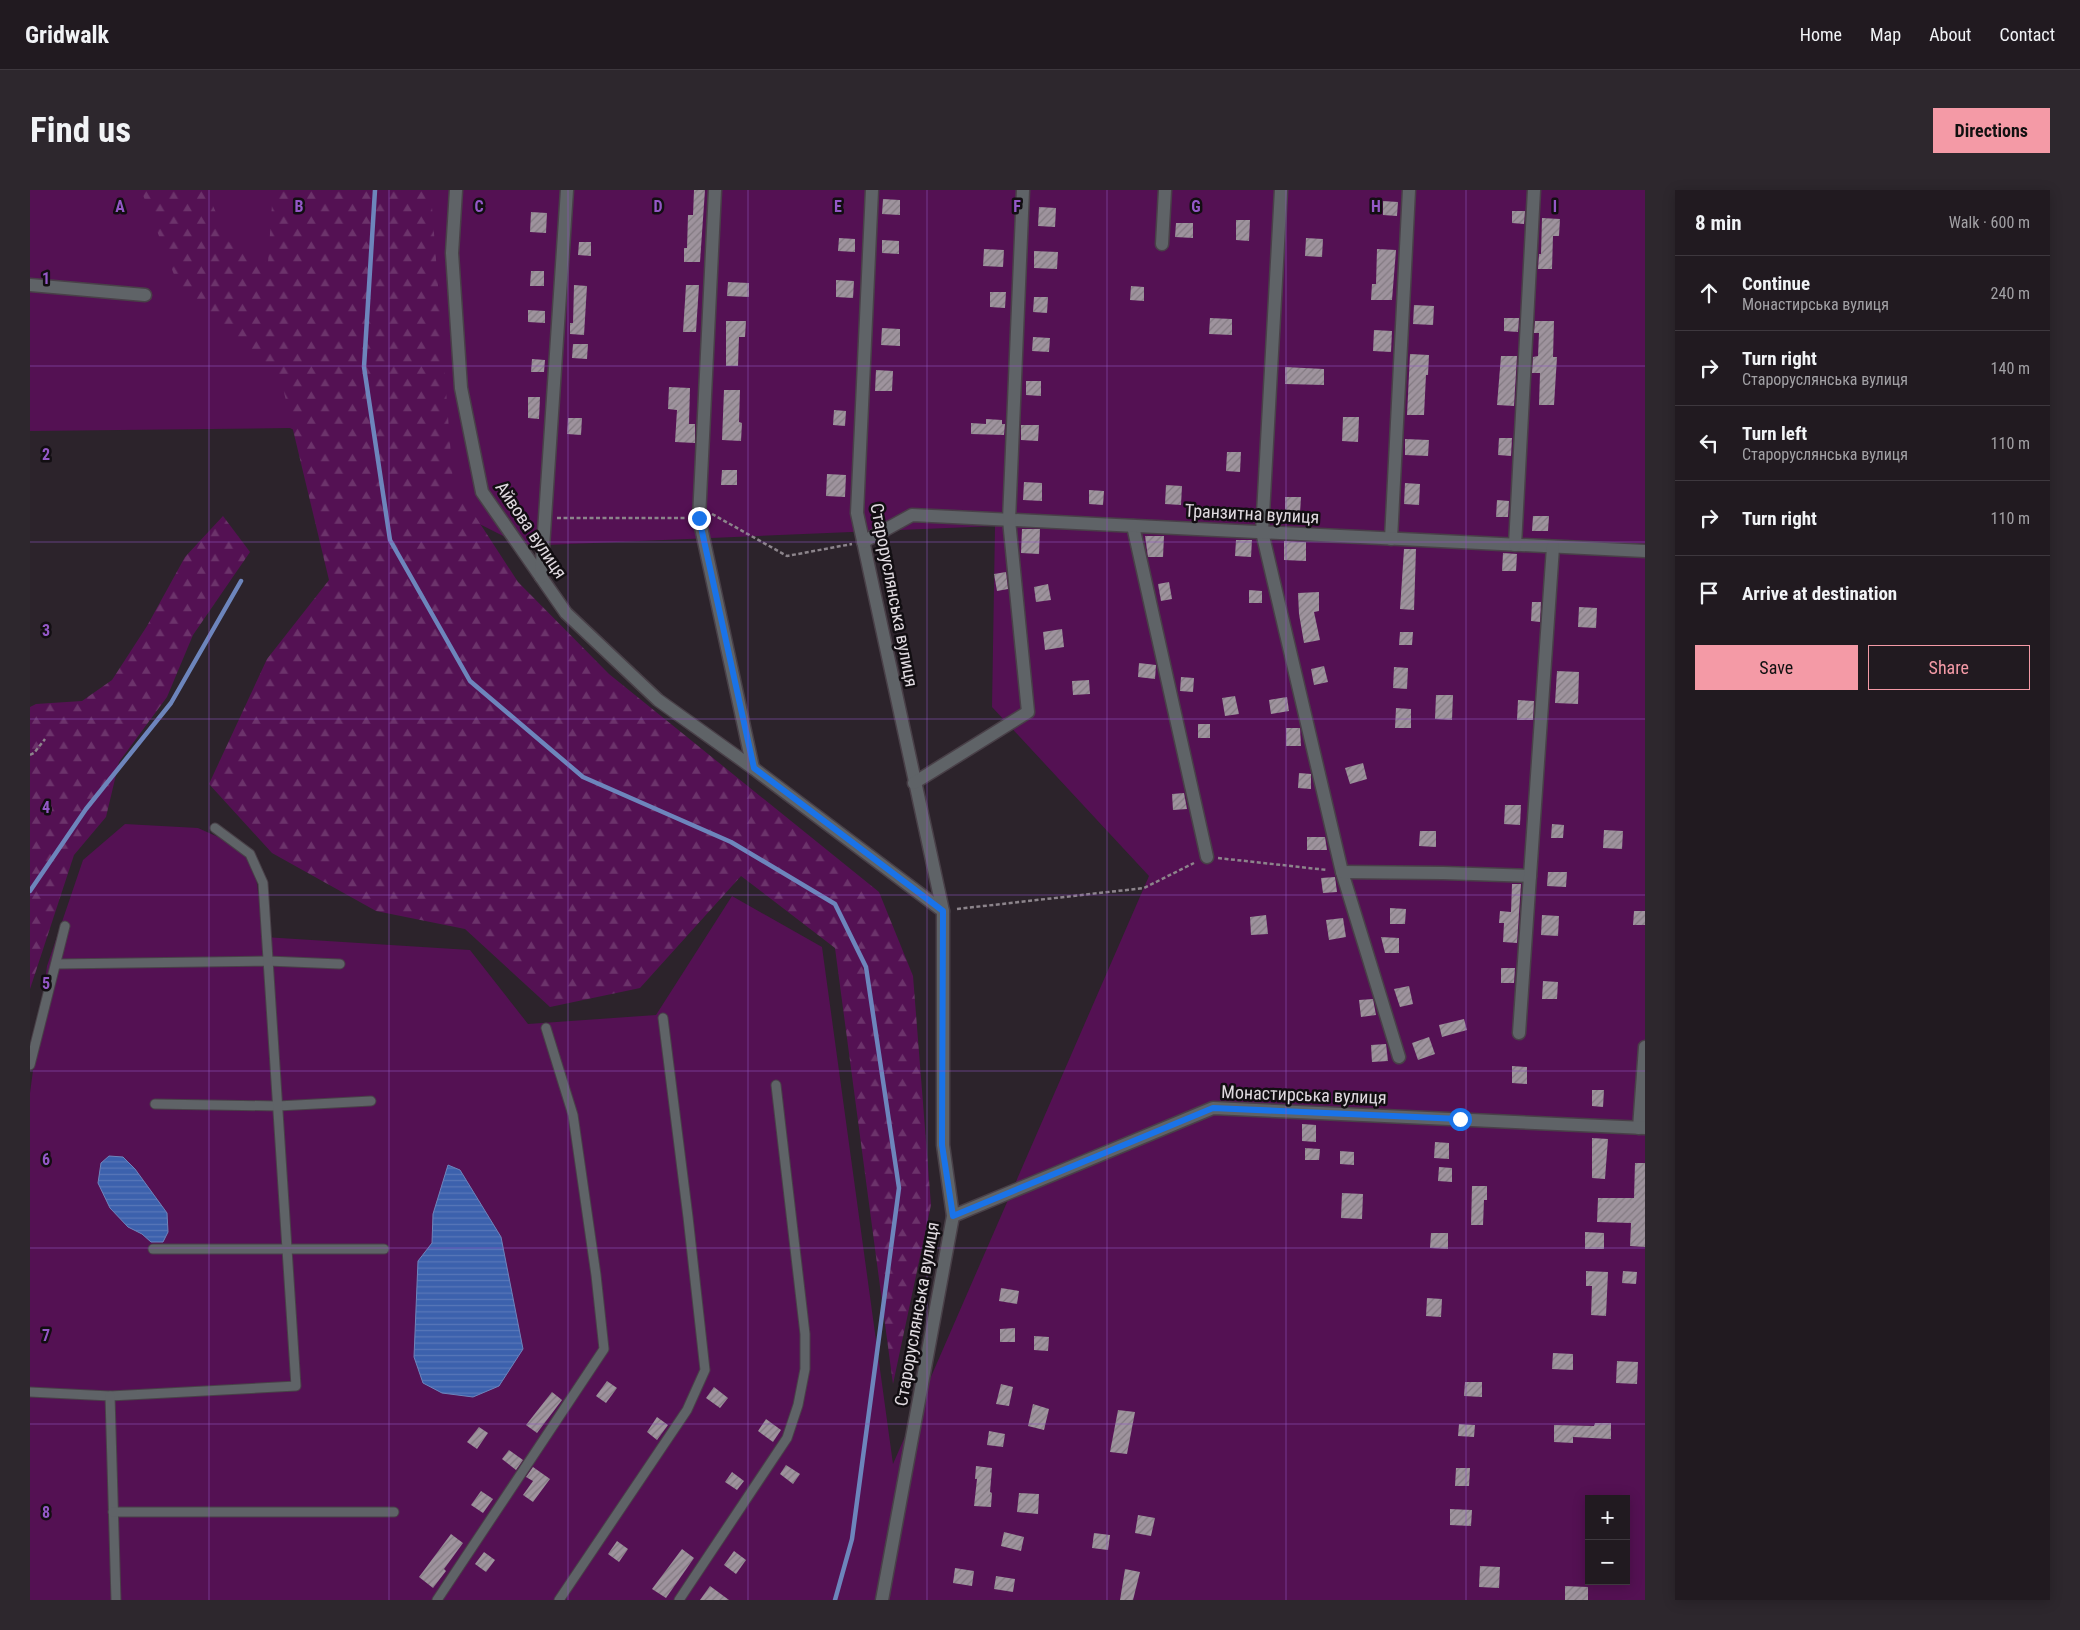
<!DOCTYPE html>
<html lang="en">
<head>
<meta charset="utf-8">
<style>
  body { margin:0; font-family:"Roboto Condensed",sans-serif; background:#2d272d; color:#f1f3f6 }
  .controls { position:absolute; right:15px; bottom:15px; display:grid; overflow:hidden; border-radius:0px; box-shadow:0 2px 12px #0003 }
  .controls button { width:45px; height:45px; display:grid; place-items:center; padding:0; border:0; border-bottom:1px solid #3e383e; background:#211a20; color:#f1f3f6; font:25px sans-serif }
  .stop { position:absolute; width:15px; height:15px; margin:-11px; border:4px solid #1a73e8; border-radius:50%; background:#fff }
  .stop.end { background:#1a73e8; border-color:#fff; box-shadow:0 1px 5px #0008 }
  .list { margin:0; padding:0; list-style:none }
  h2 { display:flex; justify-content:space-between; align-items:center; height:65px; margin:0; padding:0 20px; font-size:21px }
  h2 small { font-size:16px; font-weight:400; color:#a2a1a5 }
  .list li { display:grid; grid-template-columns:32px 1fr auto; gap:15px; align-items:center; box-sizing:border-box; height:75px; padding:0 20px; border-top:1px solid #3e383e }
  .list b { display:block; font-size:19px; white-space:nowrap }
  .list p { margin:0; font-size:16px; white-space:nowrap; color:#a2a1a5 }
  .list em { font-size:16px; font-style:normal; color:#a2a1a5 }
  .actions { display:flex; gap:10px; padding:15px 20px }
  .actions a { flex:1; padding:11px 0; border:1px solid #f49aa6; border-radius:0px; text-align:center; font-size:18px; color:#f49aa6 }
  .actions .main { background:#f49aa6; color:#111 }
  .icon { flex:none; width:28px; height:28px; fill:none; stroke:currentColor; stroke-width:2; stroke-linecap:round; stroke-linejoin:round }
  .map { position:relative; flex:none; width:1615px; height:1410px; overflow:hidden; border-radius:0px }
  header { display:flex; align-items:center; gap:30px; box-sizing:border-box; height:70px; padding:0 25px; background:#211a20; border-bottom:1px solid #3e383e }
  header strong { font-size:24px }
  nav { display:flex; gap:28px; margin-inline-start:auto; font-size:18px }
  .intro { display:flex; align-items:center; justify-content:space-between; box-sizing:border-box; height:120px; padding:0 30px }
  h1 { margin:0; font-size:35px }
  .button { padding:12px 22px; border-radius:0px; background:#f49aa6; color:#111; font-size:18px; font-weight:700 }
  main { display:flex; gap:30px; padding:0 30px }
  aside { flex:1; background:#211a20; border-radius:0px; box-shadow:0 2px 12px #0003 }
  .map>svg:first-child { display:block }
  .green { fill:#541153; fill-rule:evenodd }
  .forest { fill:url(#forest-firs) }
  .water { fill:url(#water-rules); stroke:#6d85bc }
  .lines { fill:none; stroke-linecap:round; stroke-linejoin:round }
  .stream { stroke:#6d85bc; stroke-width:4.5 }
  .building { fill:url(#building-hatch) }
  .lane-casing { stroke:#494048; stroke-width:11 }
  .street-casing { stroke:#494048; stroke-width:15 }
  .path { stroke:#8c848b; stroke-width:2.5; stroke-dasharray:4 2.5; stroke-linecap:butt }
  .lane { stroke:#5f6367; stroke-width:9 }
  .street { stroke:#5f6367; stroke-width:12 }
  .route { stroke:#1a73e8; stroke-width:6 }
  .grid { fill:none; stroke:#9458c7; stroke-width:1; stroke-opacity:0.55 }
  .labels { text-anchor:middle; stroke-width:5; stroke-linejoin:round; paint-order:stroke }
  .street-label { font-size:18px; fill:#e0dae0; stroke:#120e12 }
  .grid-label { font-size:16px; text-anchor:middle; font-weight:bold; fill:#9458c7; stroke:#120e12; stroke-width:5; stroke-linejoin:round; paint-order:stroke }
</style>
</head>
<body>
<header>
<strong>Gridwalk</strong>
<nav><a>Home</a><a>Map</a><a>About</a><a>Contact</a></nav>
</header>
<div class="intro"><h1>Find us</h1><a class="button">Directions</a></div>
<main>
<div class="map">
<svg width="1615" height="1410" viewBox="0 0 1615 1410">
  <defs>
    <pattern id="forest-firs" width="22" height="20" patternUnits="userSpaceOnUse" patternTransform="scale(1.25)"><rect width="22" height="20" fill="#541153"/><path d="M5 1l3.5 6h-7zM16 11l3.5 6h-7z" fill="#6c336b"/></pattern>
    <pattern id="water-rules" width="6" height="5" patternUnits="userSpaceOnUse" patternTransform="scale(1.25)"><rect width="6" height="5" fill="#3c61ad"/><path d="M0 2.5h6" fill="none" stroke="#5877b8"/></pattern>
    <pattern id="building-hatch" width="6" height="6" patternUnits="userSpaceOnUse" patternTransform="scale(1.25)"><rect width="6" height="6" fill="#9e939d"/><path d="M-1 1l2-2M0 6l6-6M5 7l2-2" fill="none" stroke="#837a82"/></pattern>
  </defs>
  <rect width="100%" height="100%" fill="#2c232b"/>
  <path class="green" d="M0,0H1615V1410H0V903L17,776L53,670L95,634L168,638L206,655L225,679L234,747L440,760L498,834L626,825L702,706L792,757L863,1274L1119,686L962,517L965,336L493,356L260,238L0,241ZM1559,1309H1596V1391H1559Z"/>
  <g class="forest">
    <polygon points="111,0 176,0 199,52 238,73 243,0 407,0 402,17 423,292 488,392 579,484 849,702 883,786 901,1015 863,1194 805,758 711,686 610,798 520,817 435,739 346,721 242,663 179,594 237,469 299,390 252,194 152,105"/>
    <polygon points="193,326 220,362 163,445 137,507 89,572 76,627 44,665 0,799 0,517 6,514 52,511 82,490 117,436 155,367"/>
  </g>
  <g class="water">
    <polygon points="79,966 93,967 105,979 137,1023 138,1042 133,1052 121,1052 112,1044 98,1037 80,1018 68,993 71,973"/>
    <polygon points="418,975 430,980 471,1047 493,1159 469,1196 443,1207 412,1203 393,1193 384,1167 388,1071 402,1053 403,1024"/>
  </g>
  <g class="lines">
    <g class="stream">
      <polyline points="345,0 334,177 360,350 440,491 553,587 701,652 805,714 836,777 869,998 822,1349 805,1410"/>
      <polyline points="0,701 56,619 141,513 211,391"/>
    </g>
  </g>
  <g class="building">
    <polygon points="664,0 675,0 670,72 654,72 654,58 657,58 658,25 663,25"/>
    <polygon points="853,9 870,10 870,25 852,24"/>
    <polygon points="1353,11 1368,12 1367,26 1353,25"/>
    <polygon points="1009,17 1026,18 1025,37 1008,36"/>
    <polygon points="1482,21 1495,21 1494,34 1482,33"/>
    <polygon points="501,22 517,23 516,43 500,42"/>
    <polygon points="1512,28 1530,29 1529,46 1523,46 1522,79 1508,79 1509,64 1511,64"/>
    <polygon points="1206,30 1220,30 1219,51 1206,50"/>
    <polygon points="1146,33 1163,33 1163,48 1145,47"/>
    <polygon points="809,48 825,49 825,62 808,61"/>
    <polygon points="1276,48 1293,49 1292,67 1275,66"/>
    <polygon points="852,50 869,51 869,64 852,63"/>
    <polygon points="549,52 561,52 561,66 548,65"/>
    <polygon points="954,59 974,60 973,77 953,76"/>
    <polygon points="1347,59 1366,60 1362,110 1341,110 1342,94 1346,94"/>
    <polygon points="1004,61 1028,62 1027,79 1004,78"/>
    <polygon points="501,81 514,81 514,96 500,96"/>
    <polygon points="806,90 824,91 823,108 806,107"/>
    <polygon points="698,92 719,93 719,107 697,106"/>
    <polygon points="544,95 557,96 554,145 540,144 540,133 543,133"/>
    <polygon points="656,95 669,95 666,142 653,142"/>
    <polygon points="1101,96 1114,97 1114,111 1100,110"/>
    <polygon points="960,102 976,102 975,118 960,117"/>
    <polygon points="1004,107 1018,107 1017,123 1003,122"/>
    <polygon points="1384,115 1404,116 1403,135 1383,134"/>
    <polygon points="498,120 515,121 515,133 498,132"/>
    <polygon points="1180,128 1202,129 1202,145 1179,144"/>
    <polygon points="1474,128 1489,128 1488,142 1474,141"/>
    <polygon points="696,131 716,131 715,147 709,147 708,176 696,176"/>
    <polygon points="1505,131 1524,131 1523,167 1527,167 1524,215 1509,215 1510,183 1502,183 1503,167 1508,166 1509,143 1504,143"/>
    <polygon points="852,138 870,139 870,156 851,155"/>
    <polygon points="1344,140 1362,141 1361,162 1343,161"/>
    <polygon points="1003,147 1020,148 1019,162 1002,161"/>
    <polygon points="543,154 558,154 557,169 542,168"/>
    <polygon points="1380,164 1399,165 1398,185 1396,185 1394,225 1377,225"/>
    <polygon points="1471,166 1487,166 1484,216 1467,215"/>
    <polygon points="502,169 515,170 514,182 501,182"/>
    <polygon points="1255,177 1294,179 1294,195 1255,194"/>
    <polygon points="846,180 863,181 862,201 845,201"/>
    <polygon points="996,191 1011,191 1011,206 996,205"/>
    <polygon points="639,197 660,198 659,234 665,234 665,253 645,252 647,220 638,219"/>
    <polygon points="694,200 710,200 709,232 712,233 711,251 692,250"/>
    <polygon points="498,207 510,207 509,229 498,228"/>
    <polygon points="804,220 816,221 815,236 803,235"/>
    <polygon points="1313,227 1329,227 1328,252 1312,251"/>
    <polygon points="538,228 552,228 551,245 537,244"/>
    <polygon points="956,229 972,230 972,234 975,234 974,245 941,244 941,233 956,234"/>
    <polygon points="991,235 1009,235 1008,251 991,250"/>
    <polygon points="1469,248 1482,248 1481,266 1468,265"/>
    <polygon points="1375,249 1399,250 1398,266 1375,265"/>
    <polygon points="1197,262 1211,262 1210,282 1196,281"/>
    <polygon points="692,280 707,280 707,295 691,295"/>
    <polygon points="797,284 816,285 815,307 796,306"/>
    <polygon points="994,292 1012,293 1012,311 993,310"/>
    <polygon points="1375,293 1390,294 1389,315 1374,314"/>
    <polygon points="1136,295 1152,296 1151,315 1135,314"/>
    <polygon points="1059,300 1074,301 1073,315 1059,314"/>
    <polygon points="1255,307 1271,307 1270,323 1255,323"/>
    <polygon points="1467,310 1479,311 1478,327 1466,327"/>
    <polygon points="1503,326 1519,326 1518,341 1502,341"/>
    <polygon points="992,339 1010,339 1009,364 991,363"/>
    <polygon points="1115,346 1134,346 1133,367 1118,367"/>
    <polygon points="1206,350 1222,350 1221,367 1205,366"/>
    <polygon points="1254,351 1276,352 1276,371 1254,370"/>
    <polygon points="1374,359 1386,359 1384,420 1370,419"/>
    <polygon points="1473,363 1487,364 1486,381 1472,381"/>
    <polygon points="976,382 978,399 967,401 964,384"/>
    <polygon points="1139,392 1142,409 1131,411 1128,394"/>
    <polygon points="1018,394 1021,410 1006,412 1004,397"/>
    <polygon points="1219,400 1232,401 1232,413 1219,413"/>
    <polygon points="1289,402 1289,421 1284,422 1290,450 1274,453 1269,424 1268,403"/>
    <polygon points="1502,412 1511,412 1510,432 1501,431"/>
    <polygon points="1549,417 1567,418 1566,438 1548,437"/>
    <polygon points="1032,439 1034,457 1015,460 1013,442"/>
    <polygon points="1370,442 1383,442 1382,455 1369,455"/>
    <polygon points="1109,473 1126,475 1125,489 1108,487"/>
    <polygon points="1294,476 1298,492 1284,495 1281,479"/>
    <polygon points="1364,477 1378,478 1377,499 1363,498"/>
    <polygon points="1527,481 1549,482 1548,514 1525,513"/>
    <polygon points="1151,487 1164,488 1163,502 1150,501"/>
    <polygon points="1059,490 1060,504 1043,505 1042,491"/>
    <polygon points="1406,505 1423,505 1422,530 1405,529"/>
    <polygon points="1205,506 1209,524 1195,526 1192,508"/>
    <polygon points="1257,507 1259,521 1241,524 1239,510"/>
    <polygon points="1488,510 1504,511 1503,530 1487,530"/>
    <polygon points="1366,518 1381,519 1381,538 1365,538"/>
    <rect x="1168" y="534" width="12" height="14"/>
    <polygon points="1256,538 1270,538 1271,556 1256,556"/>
    <polygon points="1333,573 1337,589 1320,594 1315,578"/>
    <polygon points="1269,583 1281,584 1281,599 1268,598"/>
    <polygon points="1154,603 1157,619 1143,620 1142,604"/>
    <polygon points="1475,615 1491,615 1490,635 1474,634"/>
    <polygon points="1522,634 1534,635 1533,648 1521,648"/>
    <polygon points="1574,640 1593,641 1592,659 1573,658"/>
    <polygon points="1390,641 1406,641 1406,657 1389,656"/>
    <polygon points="1277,647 1295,647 1297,660 1277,660"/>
    <polygon points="1518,682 1537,682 1536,697 1517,696"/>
    <polygon points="1305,687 1307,702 1293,703 1291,688"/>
    <polygon points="1482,694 1491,694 1487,753 1473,752 1474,733 1469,733 1470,721 1481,722"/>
    <polygon points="1360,718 1376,719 1375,734 1360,734"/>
    <polygon points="1604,721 1615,721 1615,735 1603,735"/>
    <polygon points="1236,725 1238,744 1221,745 1220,727"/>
    <polygon points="1512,725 1529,726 1528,746 1511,745"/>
    <polygon points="1313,728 1316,747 1299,750 1296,730"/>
    <polygon points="1351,747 1369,748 1369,763 1355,763"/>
    <polygon points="1471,778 1485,778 1484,793 1471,793"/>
    <polygon points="1513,791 1528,792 1527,809 1512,809"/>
    <polygon points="1379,796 1383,814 1370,817 1364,799"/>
    <polygon points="1343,809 1346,825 1331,827 1329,810"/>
    <polygon points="1434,829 1437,840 1412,847 1409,835"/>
    <polygon points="1399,847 1405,864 1388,870 1382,853"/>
    <polygon points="1356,854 1358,871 1342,872 1341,855"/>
    <polygon points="1482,876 1497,877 1497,894 1482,893"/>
    <polygon points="1562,900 1574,900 1573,917 1562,916"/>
    <polygon points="1272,934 1286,935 1286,952 1272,951"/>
    <polygon points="1562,948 1578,949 1575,989 1562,988"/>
    <polygon points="1405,952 1419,953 1419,969 1404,968"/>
    <polygon points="1275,958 1290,959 1289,970 1275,970"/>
    <polygon points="1310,961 1324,962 1324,975 1310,974"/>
    <polygon points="1605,973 1615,973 1615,1057 1600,1056 1601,1033 1567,1032 1568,1008 1604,1008"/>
    <polygon points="1409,977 1422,978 1422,992 1408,991"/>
    <polygon points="1442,996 1457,996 1457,1010 1454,1010 1453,1035 1441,1035"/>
    <polygon points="1312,1003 1333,1004 1332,1029 1311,1028"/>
    <polygon points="1555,1042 1574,1043 1574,1059 1555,1059"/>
    <polygon points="1401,1043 1418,1043 1418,1059 1400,1058"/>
    <polygon points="1556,1081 1578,1082 1576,1126 1561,1125 1562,1096 1556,1096"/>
    <polygon points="1593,1081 1607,1082 1606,1094 1592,1093"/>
    <polygon points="971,1098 989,1101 987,1114 969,1111"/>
    <polygon points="1397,1108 1412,1109 1411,1127 1396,1126"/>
    <polygon points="985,1138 985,1152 970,1152 970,1139"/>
    <polygon points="1004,1146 1019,1147 1018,1161 1004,1160"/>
    <polygon points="1523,1163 1543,1164 1543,1180 1522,1179"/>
    <polygon points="1587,1171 1608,1172 1607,1194 1586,1193"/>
    <polygon points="577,1191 587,1198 576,1213 566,1206"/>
    <polygon points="1435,1192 1452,1192 1452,1207 1434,1206"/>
    <polygon points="971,1194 983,1197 979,1216 966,1214"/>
    <polygon points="684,1197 698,1208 690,1218 676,1208"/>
    <polygon points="522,1202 532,1210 507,1243 496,1235"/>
    <polygon points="1003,1214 1019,1219 1014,1240 998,1236"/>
    <polygon points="1088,1220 1105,1222 1097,1264 1080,1262"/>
    <polygon points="627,1227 638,1235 627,1250 617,1242"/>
    <polygon points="736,1229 751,1240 743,1252 728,1241"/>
    <polygon points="1565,1233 1581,1233 1581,1249 1543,1247 1543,1253 1524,1252 1524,1235 1564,1236"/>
    <polygon points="1429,1234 1445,1235 1444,1247 1428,1246"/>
    <polygon points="449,1237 458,1243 447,1259 437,1252"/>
    <polygon points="959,1241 975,1244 973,1257 957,1255"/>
    <polygon points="479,1260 493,1270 486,1280 472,1269"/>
    <polygon points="756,1275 770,1284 763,1294 750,1284"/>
    <polygon points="946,1276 962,1278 960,1302 962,1303 961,1317 944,1316 947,1289 945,1289"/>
    <polygon points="503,1277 520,1289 503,1312 493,1305 503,1291 496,1287"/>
    <polygon points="1426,1278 1440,1278 1439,1296 1425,1296"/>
    <polygon points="702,1282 714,1291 707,1300 695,1292"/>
    <polygon points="451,1301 463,1309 453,1323 441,1315"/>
    <polygon points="989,1303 1009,1304 1008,1324 987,1322"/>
    <polygon points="1420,1319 1442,1320 1441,1336 1420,1335"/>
    <polygon points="1108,1325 1125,1328 1121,1346 1105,1343"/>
    <polygon points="974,1342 994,1347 991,1361 971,1356"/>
    <polygon points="1064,1343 1080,1345 1078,1360 1062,1358"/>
    <polygon points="421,1344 433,1353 414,1379 416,1381 403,1398 389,1387"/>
    <polygon points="587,1351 598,1359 589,1372 578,1364"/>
    <polygon points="652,1359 664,1368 636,1408 622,1399"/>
    <polygon points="704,1361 716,1370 706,1384 694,1375"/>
    <polygon points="454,1362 465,1370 456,1382 445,1374"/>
    <polygon points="1450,1376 1470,1377 1469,1398 1449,1397"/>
    <polygon points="925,1378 944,1381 942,1396 923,1393"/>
    <polygon points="1095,1379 1110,1382 1103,1410 1090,1410"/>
    <polygon points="966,1386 985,1389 983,1402 964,1399"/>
    <polygon points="680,1396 699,1410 670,1410"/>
    <polygon points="1535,1396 1558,1397 1558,1410 1535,1410"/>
  </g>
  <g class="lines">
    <g class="lane-casing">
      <g id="lane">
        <polyline points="26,774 238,771 310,774"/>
        <polyline points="0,875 35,736"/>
        <polyline points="125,914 248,916 341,911"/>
        <polyline points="123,1059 354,1059"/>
        <polyline points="0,1202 80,1206 266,1196 233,693 220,664 185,638"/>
        <polyline points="80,1206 86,1410"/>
        <polyline points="83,1322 364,1322"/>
        <polyline points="407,1410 574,1159 566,1085 543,925 516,838"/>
        <polyline points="529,1410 657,1220 675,1180 658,1027 633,828"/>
        <polyline points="649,1410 757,1248 768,1215 775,1179 775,1144 746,895"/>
      </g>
    </g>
    <g class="street-casing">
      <g id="street">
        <polyline points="426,0 422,63 431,198 452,302 536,423 628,510 723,578 913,721 913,955 923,1026 852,1410"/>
        <polyline points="685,0 669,328 723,578"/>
        <polyline points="842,0 827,323 913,721"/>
        <polyline points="1251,0 1232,342 1312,682 1369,867"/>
        <polyline points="1132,54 1135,0"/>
        <polyline points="0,95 115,105"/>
        <polyline points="1103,336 1177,667"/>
        <polyline points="1361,349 1379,0"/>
        <polyline points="833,352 882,325 1615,361"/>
        <polyline points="1485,355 1504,0"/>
        <polyline points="511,387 537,0"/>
        <polyline points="884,593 998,522 979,330 993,0"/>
        <polyline points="1312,682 1413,683 1500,686"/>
        <polyline points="1489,843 1523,357"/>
        <polyline points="1609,938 1615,857"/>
        <polyline points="923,1026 1183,918 1615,938"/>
      </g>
    </g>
    <g class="path">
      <polyline points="682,324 757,366 822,354"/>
      <polyline points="527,328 656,328"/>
      <polyline points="0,565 4,563 15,549"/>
      <polyline points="1188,668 1297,680"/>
      <polyline points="927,719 1114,698 1164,673"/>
    </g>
    <use href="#lane" class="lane"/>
    <use href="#street" class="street"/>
  </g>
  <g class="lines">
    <polyline class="route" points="669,328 724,578 913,721 912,955 923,1026 1183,918 1430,929"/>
  </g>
  <path class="grid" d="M179,0V1410M359,0V1410M538,0V1410M718,0V1410M897,0V1410M1077,0V1410M1256,0V1410M1436,0V1410M0,176H1615M0,352H1615M0,529H1615M0,705H1615M0,881H1615M0,1058H1615M0,1234H1615"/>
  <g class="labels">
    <g class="street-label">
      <text transform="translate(1222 324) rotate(3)" y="6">Транзитна вулиця</text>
      <text transform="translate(501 340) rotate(56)" y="6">Айвова вулиця</text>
      <text transform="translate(864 405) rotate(79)" y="6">Староруслянська вулиця</text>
      <text transform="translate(1274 905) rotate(2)" y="6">Монастирська вулиця</text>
      <text transform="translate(887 1124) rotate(-80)" y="6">Староруслянська вулиця</text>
    </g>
  </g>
  <g class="grid-label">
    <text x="90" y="22">A</text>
    <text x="269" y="22">B</text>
    <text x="449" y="22">C</text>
    <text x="628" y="22">D</text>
    <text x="808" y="22">E</text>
    <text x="987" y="22">F</text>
    <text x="1166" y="22">G</text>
    <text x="1346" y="22">H</text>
    <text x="1525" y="22">I</text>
    <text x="16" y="94">1</text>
    <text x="16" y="270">2</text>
    <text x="16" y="446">3</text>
    <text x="16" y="623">4</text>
    <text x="16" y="799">5</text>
    <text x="16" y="975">6</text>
    <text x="16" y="1151">7</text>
    <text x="16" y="1328">8</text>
  </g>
</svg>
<div class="controls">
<button>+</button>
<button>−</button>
</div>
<div class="stop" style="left:1430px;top:929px"></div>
<div class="stop end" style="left:669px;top:328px"></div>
</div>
<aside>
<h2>8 min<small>Walk · 600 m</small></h2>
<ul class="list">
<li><svg class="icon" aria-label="ahead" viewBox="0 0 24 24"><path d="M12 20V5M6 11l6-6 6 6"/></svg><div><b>Continue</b><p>Монастирська вулиця</p></div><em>240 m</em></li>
<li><svg class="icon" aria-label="right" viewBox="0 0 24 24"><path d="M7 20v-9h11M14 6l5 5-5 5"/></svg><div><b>Turn right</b><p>Староруслянська вулиця</p></div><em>140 m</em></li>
<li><svg class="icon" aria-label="left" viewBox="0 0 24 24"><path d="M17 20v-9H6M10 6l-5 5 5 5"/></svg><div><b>Turn left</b><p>Староруслянська вулиця</p></div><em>110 m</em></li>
<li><svg class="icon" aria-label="right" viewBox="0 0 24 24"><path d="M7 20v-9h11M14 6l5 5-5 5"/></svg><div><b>Turn right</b></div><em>110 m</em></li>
<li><svg class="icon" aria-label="arrive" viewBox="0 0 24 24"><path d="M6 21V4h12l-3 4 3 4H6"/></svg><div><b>Arrive at destination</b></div></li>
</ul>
<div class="actions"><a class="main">Save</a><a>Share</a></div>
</aside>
</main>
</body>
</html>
